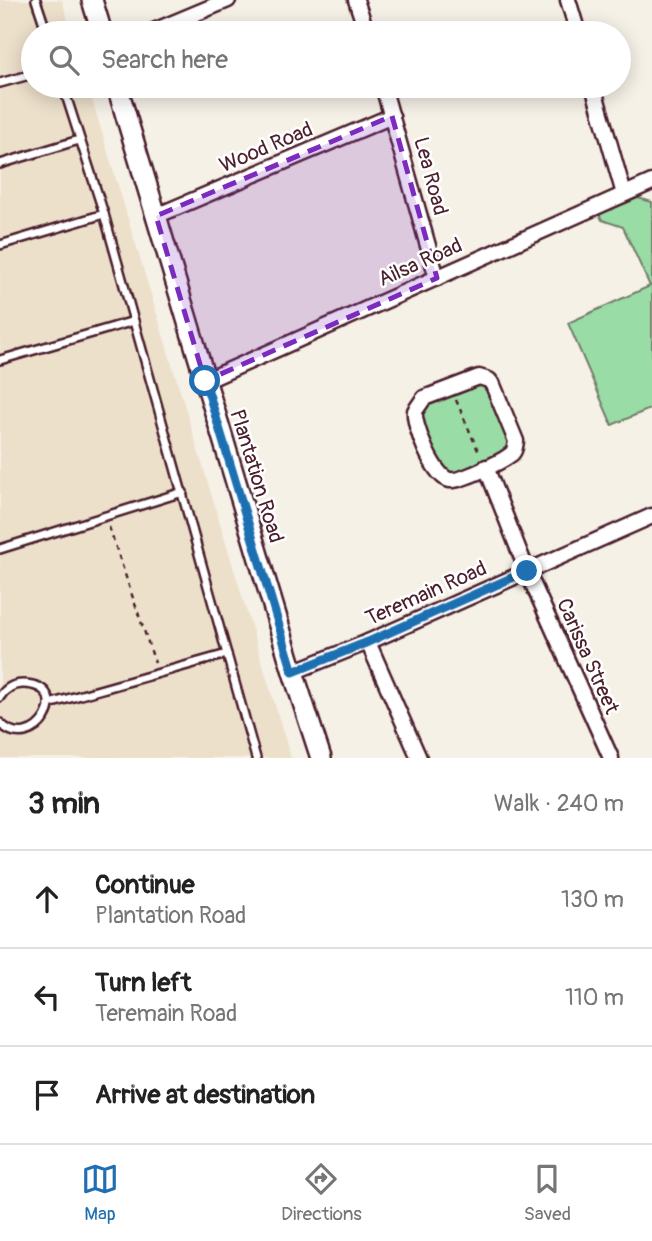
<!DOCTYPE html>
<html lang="en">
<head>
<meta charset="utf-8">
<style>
  body { margin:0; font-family:Pangolin,sans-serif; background:#f2f2f2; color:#222 }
  .stop { position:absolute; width:21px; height:21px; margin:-16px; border:5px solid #1f6fb2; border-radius:50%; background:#fff }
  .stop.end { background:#1f6fb2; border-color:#fff; box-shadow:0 2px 7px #0008 }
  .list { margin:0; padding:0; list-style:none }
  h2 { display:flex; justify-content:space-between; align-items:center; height:91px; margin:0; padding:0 28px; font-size:30px }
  h2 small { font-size:23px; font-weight:400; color:#767676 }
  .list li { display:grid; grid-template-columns:46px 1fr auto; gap:21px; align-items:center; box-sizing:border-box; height:98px; padding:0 28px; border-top:2px solid #e0e0e0 }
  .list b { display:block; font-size:26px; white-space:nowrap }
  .list p { margin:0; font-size:23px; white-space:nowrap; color:#767676 }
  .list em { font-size:23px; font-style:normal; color:#767676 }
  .icon { flex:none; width:38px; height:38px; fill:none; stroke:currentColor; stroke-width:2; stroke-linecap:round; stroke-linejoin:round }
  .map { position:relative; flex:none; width:652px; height:758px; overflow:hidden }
  .search { position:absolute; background:#fff; box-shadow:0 4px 18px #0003; left:21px; right:21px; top:21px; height:77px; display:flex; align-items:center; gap:18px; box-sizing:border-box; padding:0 24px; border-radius:38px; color:#767676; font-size:26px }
  .sheet { height:385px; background:#fff }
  nav { display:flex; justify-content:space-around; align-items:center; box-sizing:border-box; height:98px; border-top:2px solid #e0e0e0; background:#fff; font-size:19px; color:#767676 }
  nav a { display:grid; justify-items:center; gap:4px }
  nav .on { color:#1f6fb2 }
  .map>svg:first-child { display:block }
  .built { fill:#ece0cb }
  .green { fill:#9adca6; stroke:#727e68; stroke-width:2 }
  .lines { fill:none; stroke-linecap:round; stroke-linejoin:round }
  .lane-casing { stroke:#4a1f2b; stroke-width:12 }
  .street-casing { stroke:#4a1f2b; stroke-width:19 }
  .secondary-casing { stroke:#4a1f2b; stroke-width:24 }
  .path { stroke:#4a1f2b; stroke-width:2.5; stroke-dasharray:5 5; stroke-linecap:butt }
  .lane { stroke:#fff; stroke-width:7 }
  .street { stroke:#fff; stroke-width:14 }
  .secondary { stroke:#fff; stroke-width:19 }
  .route { stroke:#1f6fb2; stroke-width:9 }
  .marked { fill:#7b2cbf; fill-opacity:0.2; stroke:#7b2cbf; stroke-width:5; stroke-dasharray:14 9; stroke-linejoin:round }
  .labels { text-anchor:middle; stroke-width:5; stroke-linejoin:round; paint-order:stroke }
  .street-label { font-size:21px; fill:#4a1f2b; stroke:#fff }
</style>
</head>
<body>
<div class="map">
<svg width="652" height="758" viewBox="0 0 652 758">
  <rect width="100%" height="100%" fill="#f6f1e7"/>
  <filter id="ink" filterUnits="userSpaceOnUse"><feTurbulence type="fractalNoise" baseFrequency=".0143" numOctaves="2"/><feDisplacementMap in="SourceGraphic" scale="14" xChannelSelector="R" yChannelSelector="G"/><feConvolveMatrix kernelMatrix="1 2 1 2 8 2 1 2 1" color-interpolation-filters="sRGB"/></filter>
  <g filter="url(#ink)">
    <polygon class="built" points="0,0 62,0 72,33 33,33 33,86 88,86 291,758 0,758"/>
    <g class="green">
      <polygon points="638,198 652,202 652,408 612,425 568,323 650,286 623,227 602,220 599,214"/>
      <polygon points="472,385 481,385 489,393 510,438 508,447 500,455 454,474 444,471 422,427 420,414 429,404"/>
    </g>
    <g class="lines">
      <g class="lane-casing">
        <g id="lane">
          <polyline points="36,0 47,33"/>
          <polyline points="0,83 33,74"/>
          <polyline points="63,86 104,214 256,758"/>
          <polyline points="0,164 79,140"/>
          <polyline points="0,245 104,214"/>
          <polyline points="0,360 134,321"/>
          <polyline points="0,549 183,492"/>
          <path d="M0,697C5,689 13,684 23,684C78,685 34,758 0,723"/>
          <polyline points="49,704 227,654"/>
        </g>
      </g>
      <g class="street-casing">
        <g id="street">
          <polyline points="356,0 367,33"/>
          <polyline points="568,0 578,33"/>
          <polyline points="149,33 228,0"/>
          <polyline points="383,86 437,278"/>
          <polyline points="593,86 624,194"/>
          <polyline points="156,216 392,116"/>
          <path d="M479,377L489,380L493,385L516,441C515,447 515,452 510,455C501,462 460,482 450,480C434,478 413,425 415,411L424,398Z"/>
          <polyline points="205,381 652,182"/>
          <polyline points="486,467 527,571 611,758"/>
          <polyline points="368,642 419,758"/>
          <polyline points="293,672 368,642 652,516"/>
        </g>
      </g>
      <g class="secondary-casing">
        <g id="secondary">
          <polyline points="92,0 102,33"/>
          <polyline points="117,86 293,672 321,758"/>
        </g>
      </g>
      <g class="path">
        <polyline points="456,400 480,455"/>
        <polyline points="109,527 155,663"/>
      </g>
      <use href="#lane" class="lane"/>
      <use href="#street" class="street"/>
      <use href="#secondary" class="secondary"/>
    </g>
  </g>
  <g class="lines" filter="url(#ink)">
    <polyline class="route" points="205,381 293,672 368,642 527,571"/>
  </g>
  <path class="marked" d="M392,116L437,278L205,381L156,216Z"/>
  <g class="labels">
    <g class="street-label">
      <text transform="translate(266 147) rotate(-23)" y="7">Wood Road</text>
      <text transform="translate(431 176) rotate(75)" y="7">Lea Road</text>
      <text transform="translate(420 262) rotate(-24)" y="7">Ailsa Road</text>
      <text transform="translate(257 476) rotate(73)" y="7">Plantation Road</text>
      <text transform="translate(426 593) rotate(-24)" y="7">Teremain Road</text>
      <text transform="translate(588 656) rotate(66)" y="7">Carissa Street</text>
    </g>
  </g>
</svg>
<div class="stop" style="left:205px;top:381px"></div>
<div class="stop end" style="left:527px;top:571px"></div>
<div class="search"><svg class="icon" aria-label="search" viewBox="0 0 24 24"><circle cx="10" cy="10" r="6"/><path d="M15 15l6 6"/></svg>Search here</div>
</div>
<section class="sheet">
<h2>3 min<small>Walk · 240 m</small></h2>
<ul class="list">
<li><svg class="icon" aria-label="ahead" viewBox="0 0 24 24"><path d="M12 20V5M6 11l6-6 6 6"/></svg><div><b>Continue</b><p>Plantation Road</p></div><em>130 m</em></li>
<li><svg class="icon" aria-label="left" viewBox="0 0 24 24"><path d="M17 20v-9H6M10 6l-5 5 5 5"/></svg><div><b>Turn left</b><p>Teremain Road</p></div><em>110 m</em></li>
<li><svg class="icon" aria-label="arrive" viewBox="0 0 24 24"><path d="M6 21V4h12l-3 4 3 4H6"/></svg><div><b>Arrive at destination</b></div></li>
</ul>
</section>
<nav>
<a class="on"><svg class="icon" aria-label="map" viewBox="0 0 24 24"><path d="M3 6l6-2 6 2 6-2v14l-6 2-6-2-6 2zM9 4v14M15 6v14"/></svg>Map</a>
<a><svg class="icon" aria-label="directions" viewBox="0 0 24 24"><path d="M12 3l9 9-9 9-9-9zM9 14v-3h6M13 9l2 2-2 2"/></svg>Directions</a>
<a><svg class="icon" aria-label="saved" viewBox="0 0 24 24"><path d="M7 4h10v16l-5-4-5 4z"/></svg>Saved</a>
</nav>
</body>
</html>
